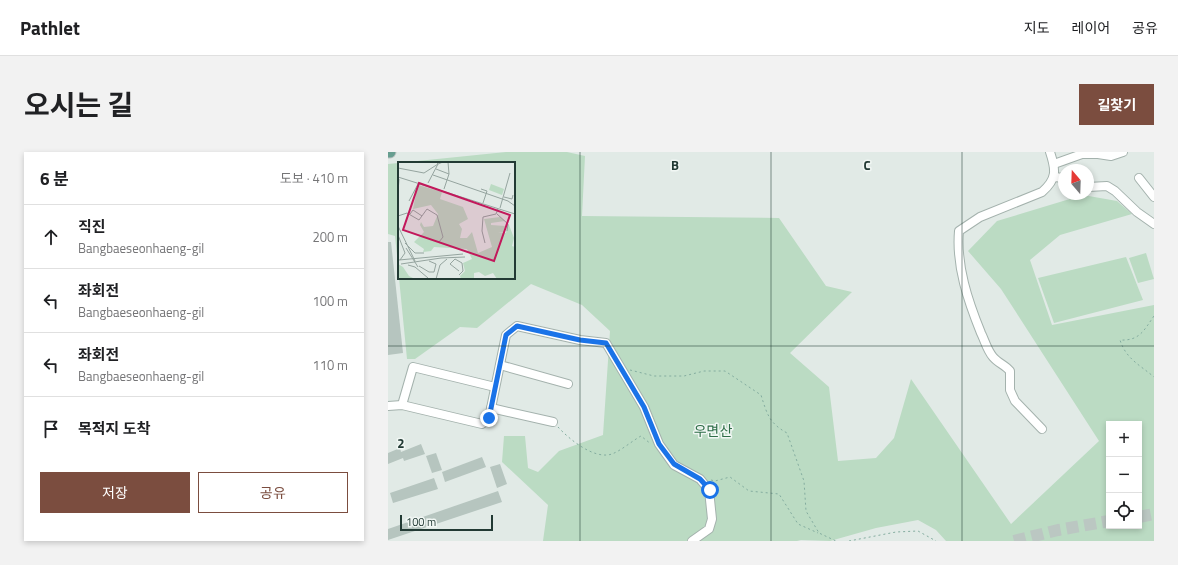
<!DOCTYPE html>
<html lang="ko">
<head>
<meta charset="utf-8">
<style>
  body { margin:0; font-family:"Titillium Web","Noto Sans KR",sans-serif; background:#f2f2f2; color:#202124 }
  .controls { position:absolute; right:12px; bottom:12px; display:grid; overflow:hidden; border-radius:0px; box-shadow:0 2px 6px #0003 }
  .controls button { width:36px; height:36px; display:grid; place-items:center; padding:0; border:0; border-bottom:1px solid #e0e0e0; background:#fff; color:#202124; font:20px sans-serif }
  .compass { position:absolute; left:670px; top:12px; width:36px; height:36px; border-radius:50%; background:#fff; box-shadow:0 2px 6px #0003; rotate:341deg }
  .scale { position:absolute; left:12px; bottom:10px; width:93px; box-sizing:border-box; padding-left:4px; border:2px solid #223a34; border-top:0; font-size:11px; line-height:14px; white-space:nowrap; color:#223a34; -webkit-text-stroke:3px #f1f7f4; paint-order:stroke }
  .stop { position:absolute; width:12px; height:12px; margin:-9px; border:3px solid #1a73e8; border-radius:50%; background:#fff }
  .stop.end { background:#1a73e8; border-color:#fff; box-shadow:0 1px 4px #0008 }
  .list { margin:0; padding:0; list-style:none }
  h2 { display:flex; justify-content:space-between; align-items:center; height:52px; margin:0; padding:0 16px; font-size:17px }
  h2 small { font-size:13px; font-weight:400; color:#757577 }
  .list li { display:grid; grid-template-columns:26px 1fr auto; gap:12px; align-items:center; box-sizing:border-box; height:64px; padding:0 16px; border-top:1px solid #e0e0e0 }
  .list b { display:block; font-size:15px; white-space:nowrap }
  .list p { margin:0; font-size:13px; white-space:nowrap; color:#757577 }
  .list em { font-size:13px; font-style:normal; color:#757577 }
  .actions { display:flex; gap:8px; padding:12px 16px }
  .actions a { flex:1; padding:9px 0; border:1px solid #7b4d3f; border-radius:0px; text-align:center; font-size:14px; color:#7b4d3f }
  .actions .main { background:#7b4d3f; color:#fff }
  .icon { flex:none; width:22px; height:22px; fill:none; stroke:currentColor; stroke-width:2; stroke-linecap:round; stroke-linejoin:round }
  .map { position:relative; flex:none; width:766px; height:389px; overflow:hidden; border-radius:0px }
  header { display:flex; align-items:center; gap:24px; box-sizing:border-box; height:56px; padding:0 20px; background:#fff; border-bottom:1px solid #e0e0e0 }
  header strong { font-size:19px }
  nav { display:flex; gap:22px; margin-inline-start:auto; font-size:14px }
  .intro { display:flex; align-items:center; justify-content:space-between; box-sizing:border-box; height:96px; padding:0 24px }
  h1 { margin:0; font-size:28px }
  .button { padding:10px 18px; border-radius:0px; background:#7b4d3f; color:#fff; font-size:14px; font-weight:700 }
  main { display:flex; gap:24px; padding:0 24px }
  aside { flex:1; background:#fff; border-radius:0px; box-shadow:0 2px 6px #0003 }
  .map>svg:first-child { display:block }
  .green { fill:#bbdbc3; fill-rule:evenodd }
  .building { fill:#b6c5bf }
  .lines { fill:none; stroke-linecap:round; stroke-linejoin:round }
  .highway-tunnel { stroke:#bbc7c2; stroke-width:12; stroke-dasharray:12 6; stroke-linecap:butt }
  .minor-casing { stroke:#a4b2ad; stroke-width:10 }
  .major-casing { stroke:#bdc4c2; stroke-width:13 }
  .path { stroke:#83ac9f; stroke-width:1; stroke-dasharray:2 3; stroke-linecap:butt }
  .minor { stroke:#fff; stroke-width:8 }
  .major { stroke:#679e90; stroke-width:11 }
  .route { stroke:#1a73e8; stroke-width:5 }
  .grid { fill:none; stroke:#223a34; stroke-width:1; stroke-opacity:0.55 }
  .labels { text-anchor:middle; stroke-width:3; stroke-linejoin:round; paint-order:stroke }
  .park-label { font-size:14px; fill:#2f6e48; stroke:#f1f7f4 }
  .inset-road { fill:none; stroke:#95a49f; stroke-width:1 }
  .view { fill:#c2185b; fill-opacity:0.15; stroke:#c2185b; stroke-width:2 }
  .inset-edge { fill:none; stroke:#223a34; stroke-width:2 }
  .grid-label { font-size:13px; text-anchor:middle; font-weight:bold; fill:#223a34; stroke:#f1f7f4; stroke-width:3; stroke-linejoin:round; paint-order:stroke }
</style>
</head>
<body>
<header>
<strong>Pathlet</strong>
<nav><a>지도</a><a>레이어</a><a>공유</a></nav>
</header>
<div class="intro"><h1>오시는 길</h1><a class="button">길찾기</a></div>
<main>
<aside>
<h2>6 분<small>도보 · 410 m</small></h2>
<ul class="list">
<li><svg class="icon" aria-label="ahead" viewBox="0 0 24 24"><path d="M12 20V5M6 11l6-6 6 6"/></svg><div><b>직진</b><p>Bangbaeseonhaeng-gil</p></div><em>200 m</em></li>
<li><svg class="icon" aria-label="left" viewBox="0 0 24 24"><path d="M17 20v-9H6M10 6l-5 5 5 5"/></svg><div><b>좌회전</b><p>Bangbaeseonhaeng-gil</p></div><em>100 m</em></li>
<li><svg class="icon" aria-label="left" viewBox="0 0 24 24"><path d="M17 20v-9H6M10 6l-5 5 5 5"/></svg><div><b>좌회전</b><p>Bangbaeseonhaeng-gil</p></div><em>110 m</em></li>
<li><svg class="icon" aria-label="arrive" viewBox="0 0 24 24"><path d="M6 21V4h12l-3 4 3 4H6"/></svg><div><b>목적지 도착</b></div></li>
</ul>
<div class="actions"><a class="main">저장</a><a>공유</a></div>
</aside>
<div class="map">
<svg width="766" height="389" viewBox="0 0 766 389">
  <rect width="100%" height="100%" fill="#e1eae6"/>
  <g class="green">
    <path d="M118,0H179L197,4L194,64L391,66L438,134L464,140L402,201L441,235L450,309L488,306L506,286L523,227L623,372L711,289L613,137L580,99L609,69L695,43L729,49L744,62L672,83L642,108L664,173L766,153V389H558L548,378L530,368L488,376L442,389L413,388L409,389H155L160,353L114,310L116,284H137L140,316L150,320L171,299L215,283L222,179L194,153L143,132L89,176L72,175L27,207H19L11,126H126V11H11V122L7,84L0,82V12ZM721,272H751V374H721Z"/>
    <polygon points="758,101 766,127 750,131 741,106"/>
    <polygon points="738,105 755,148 666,171 650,126"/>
  </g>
  <g class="building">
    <polygon points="0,90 3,90 15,201 0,203"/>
    <polygon points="33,292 37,302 16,309 15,306 0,312 0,301 12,296 13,300"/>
    <polygon points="48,301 54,318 44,321 38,304"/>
    <polygon points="94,305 98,315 57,330 54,320"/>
    <polygon points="112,312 119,332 109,336 102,315"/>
    <polygon points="46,326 50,337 5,351 2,341"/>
    <polygon points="110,339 114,350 0,388 0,377"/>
  </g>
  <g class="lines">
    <g class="highway-tunnel">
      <polyline points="751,365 766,362"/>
      <polyline points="626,389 670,378 721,369"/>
    </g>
    <g class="minor-casing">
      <g id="minor">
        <polyline points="666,12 694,2 710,2 723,4 735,0"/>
        <polyline points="666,25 676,26"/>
        <polyline points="751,26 766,45"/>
        <polyline points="700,35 719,34 727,39 749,60 766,72"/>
        <polyline points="112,213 180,232"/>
        <polyline points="14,253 25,215 107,235"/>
        <polyline points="0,254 14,253 94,272 101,266 118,183 129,174 192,188 218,191 256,255 271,292 286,313 312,327 321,338 324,367 321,377 304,389"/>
        <polyline points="103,256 165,270"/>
        <path d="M654,277L627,249L622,238V219C617,213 610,211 605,205C599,198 597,189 593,181C580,149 568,114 571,79L592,65L654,40C669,27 668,18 662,0"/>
      </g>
    </g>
    <g class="major-casing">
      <polyline id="major" points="0,0 2,0"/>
    </g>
    <g class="path">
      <path d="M766,164C756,178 752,189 732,188C738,207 752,213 766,225"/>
      <path d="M242,218L266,224H296L316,219H337L373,243C379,262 381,271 399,281L416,329L418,359L431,381L448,389"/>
      <path d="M170,275C181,287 206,308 224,302C234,298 244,289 253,284L263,292"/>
      <polyline points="323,328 327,329 342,325 361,339 391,342 410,372 430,381"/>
      <polyline points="461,389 508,380 530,379 548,389"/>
    </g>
    <use href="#minor" class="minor"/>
    <use href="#major" class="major"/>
  </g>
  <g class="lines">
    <polyline class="route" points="101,266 118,183 129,174 192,188 218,191 256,255 271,292 286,312 312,327 322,338"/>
  </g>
  <path class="grid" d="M192,0V389M383,0V389M574,0V389M0,194H766"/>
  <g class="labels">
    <g class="park-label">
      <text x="325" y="284">우면산</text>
    </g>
  </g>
  <g transform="translate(10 10)">
    <rect width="117" height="117" fill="#e1eae6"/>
    <path d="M93,22L106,27L104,33L91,28ZM20,23L44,30L42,37L65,45L70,57L61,62L64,67L62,76H69L74,70L80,91L94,85L86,57L102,55L107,59L93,61V63L107,64L105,70H100L108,71L109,62L111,63L116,76L114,84L117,85V117H99L95,111L87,114L81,110L76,111V117H63L62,114L67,109L65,101L74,97L69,87L36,85L33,89L25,90L26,87L16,80L26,70L22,63L23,60L26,65L35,64L40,52L33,43L15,47L18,32L16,30ZM0,102L5,105L11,114L17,117H0Z" fill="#bbdbc3"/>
    <path class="inset-road" d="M0,6L26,11L40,2L38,0M38,7L51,12M35,13L110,39L117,44M0,15L117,52M30,21L40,2L45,0M46,27L51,12L50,0M83,27L89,29L85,41M0,30L1,17M106,35L114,37L115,33M11,39L20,22M102,46L112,11M12,52L15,48L24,54M99,52L110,62L109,69M0,54L9,51L21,58L29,47L39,53L45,75L41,80M0,64L17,99M0,73L7,91L2,98M7,81L17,91H26M87,81L84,69L85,55L98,52L100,47M8,86L20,105M1,98L65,92M3,102L43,96L67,95M10,103L17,105L30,116M21,104L31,110H36L38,102L31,99M61,113L65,109L64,101L57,97L52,102L61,109M38,117L42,103L49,97"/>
    <path class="view" d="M21,21L112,53L96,99L5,68Z"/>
    <rect width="117" height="117" class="inset-edge"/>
  </g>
  <g class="grid-label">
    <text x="287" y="18">B</text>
    <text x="479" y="18">C</text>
    <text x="13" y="296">2</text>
  </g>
</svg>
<div class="controls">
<button>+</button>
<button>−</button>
<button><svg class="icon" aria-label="locate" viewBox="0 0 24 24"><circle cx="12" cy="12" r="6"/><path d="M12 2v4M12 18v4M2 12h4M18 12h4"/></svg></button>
</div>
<svg class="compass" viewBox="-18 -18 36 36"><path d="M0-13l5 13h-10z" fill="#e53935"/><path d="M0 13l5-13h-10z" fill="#757577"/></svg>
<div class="scale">100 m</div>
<div class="stop" style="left:322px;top:338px"></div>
<div class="stop end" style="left:101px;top:266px"></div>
</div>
</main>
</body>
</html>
